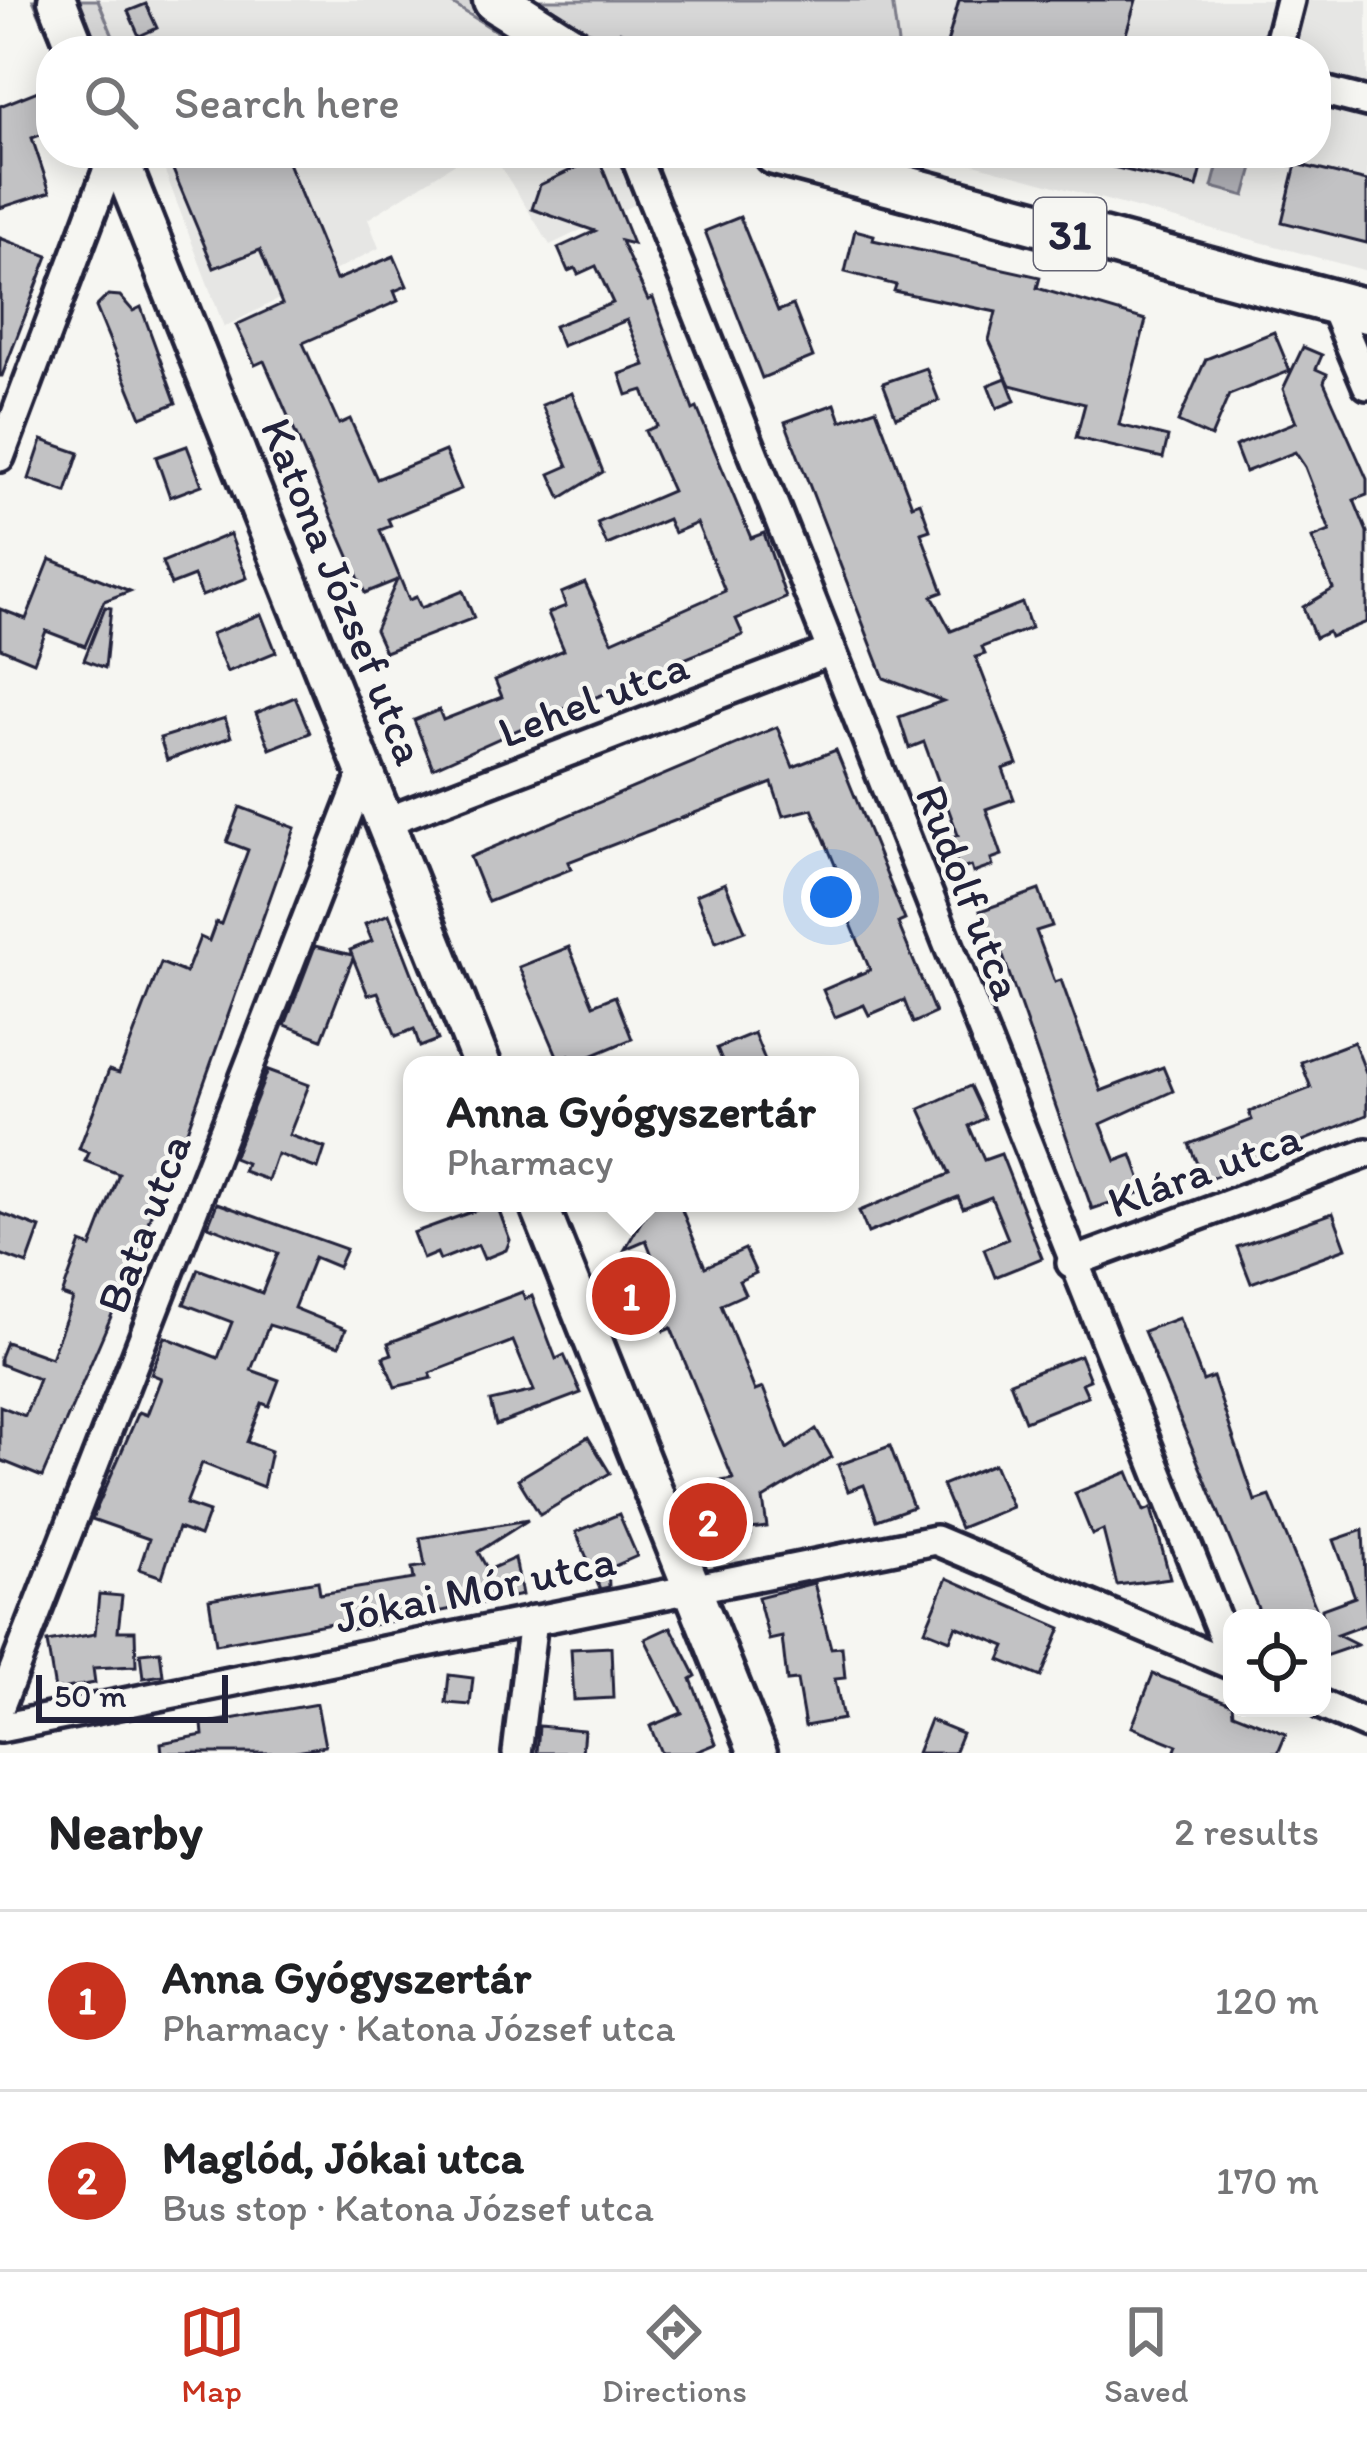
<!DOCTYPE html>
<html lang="en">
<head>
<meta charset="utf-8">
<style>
  body { margin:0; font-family:Itim,sans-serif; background:#f6f6f6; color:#202124 }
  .controls { position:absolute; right:36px; bottom:36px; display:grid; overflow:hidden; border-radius:24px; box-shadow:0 6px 30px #0003 }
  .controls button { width:108px; height:108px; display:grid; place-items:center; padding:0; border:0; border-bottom:3px solid #e0e0e0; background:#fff; color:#202124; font:60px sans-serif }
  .scale { position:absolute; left:36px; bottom:30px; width:192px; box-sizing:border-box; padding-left:12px; border:6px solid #22223b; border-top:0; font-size:33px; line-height:42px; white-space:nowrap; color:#22223b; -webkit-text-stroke:9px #f6f6f2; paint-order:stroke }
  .you { position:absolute; left:831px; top:897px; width:42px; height:42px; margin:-30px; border:9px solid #fff; border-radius:50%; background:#1a73e8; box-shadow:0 0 0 18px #1a73e833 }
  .badge { display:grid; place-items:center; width:78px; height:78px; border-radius:50%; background:#c8321e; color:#fff; font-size:39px; font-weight:700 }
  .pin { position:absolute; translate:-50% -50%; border:6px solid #fff; box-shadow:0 3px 12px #0006 }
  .popup { position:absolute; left:403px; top:1056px; width:456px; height:156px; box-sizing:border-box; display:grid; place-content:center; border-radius:24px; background:#fff; filter:drop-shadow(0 3px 9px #0005); font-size:39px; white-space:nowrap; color:#757577 }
  .popup b { font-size:45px; color:#202124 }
  .popup::after { content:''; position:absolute; left:50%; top:100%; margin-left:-24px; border:24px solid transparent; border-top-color:#fff }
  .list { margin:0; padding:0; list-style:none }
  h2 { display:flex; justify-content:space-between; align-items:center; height:156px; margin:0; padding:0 48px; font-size:51px }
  h2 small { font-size:39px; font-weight:400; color:#757577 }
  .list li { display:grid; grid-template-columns:78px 1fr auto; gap:36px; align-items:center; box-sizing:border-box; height:180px; padding:0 48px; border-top:3px solid #e0e0e0 }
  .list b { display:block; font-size:45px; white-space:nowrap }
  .list p { margin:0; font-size:39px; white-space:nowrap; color:#757577 }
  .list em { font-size:39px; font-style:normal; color:#757577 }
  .icon { flex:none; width:66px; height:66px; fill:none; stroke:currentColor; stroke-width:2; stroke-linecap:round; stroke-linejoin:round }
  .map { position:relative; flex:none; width:1367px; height:1753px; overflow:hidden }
  .search { position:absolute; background:#fff; box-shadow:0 6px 30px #0003; left:36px; right:36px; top:36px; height:132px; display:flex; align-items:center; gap:30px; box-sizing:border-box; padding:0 42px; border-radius:48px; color:#757577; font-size:45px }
  .sheet { height:516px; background:#fff }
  nav { display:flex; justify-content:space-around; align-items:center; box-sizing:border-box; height:168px; border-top:3px solid #e0e0e0; background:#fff; font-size:33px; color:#757577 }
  nav a { display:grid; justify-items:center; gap:6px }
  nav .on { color:#c8321e }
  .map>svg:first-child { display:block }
  .built { fill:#e6e6e4 }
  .green { fill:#d7d7d7; stroke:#7c7c89; stroke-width:3 }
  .water { fill:#adadb3; stroke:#757583; stroke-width:3 }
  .building { fill:#c2c2c4; stroke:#22223b; stroke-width:3 }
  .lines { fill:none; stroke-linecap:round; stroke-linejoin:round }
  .minor-casing { stroke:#22223b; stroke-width:36 }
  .secondary-casing { stroke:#22223b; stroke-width:45 }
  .primary-casing { stroke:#22223b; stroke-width:51 }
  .minor { stroke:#f6f6f2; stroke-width:27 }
  .secondary { stroke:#f6f6f2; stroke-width:36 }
  .primary { stroke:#f6f6f2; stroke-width:42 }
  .labels { text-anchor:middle; stroke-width:9; stroke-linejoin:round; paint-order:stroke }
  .shield { fill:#f6f6f2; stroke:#626272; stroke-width:3 }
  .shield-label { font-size:42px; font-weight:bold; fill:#22223b }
  .street-label { font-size:45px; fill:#22223b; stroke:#f6f6f2 }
</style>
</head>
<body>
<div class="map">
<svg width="1367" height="1753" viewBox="0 0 1367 1753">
  <rect width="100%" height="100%" fill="#f6f6f2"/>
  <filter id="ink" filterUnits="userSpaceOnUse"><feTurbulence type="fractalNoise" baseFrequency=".00833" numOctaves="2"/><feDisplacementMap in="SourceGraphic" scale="24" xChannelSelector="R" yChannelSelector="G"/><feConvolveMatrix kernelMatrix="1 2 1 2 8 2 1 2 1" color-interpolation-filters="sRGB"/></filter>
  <g filter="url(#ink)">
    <g class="built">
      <polygon points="98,0 446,0 528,51 119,51"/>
      <polygon points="892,0 1367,0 1367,271 934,153 1316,153 1316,51 899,51"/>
      <polygon points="158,153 471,153 368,219 379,248 224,327"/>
      <polygon points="492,153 614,153 635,204 550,245"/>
    </g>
    <g class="green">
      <polygon points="33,0 98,0 115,41 91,51 55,51"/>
      <polygon points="446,0 892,0 899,51 652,51 620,31 608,51 528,51"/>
    </g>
    <polygon class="water" points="1221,153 1257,153 1245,196 1212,187"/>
    <g class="building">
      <polygon points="959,0 1136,0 1121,51 945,51"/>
      <polygon points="146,4 157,28 139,36 128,11"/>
      <polygon points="45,88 51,131 32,138 50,192 0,208 0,106"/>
      <polygon points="166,153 284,153 336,280 394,256 407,286 394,291 398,301 303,343 339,424 350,419 377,479 445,451 461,489 388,519 391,526 380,530 409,600 416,597 421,608 463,591 474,618 385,652 375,630 397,580 365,593 264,361 255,365 236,325 282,304 260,250 214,268"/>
      <polygon points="1088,153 1206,153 1197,187 1088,161"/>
      <polygon points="598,157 633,244 621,241 648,300 653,298 693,410 697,408 751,538 764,533 786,598 736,619 743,635 684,659 686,665 571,706 433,768 414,720 439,710 443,720 502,697 495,680 564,650 548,613 566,606 561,593 585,583 612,641 725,591 697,523 674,533 668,519 607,545 597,523 672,491 645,431 657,426 643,390 627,395 620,374 645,365 627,320 562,346 554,326 613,303 596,266 578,274 575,268 568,271 558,248 595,231 532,209 540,185"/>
      <polygon points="1296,164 1367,181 1367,243 1282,222"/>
      <polygon points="740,217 778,311 793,305 813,357 762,378 705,231"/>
      <polygon points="855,230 874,235 873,240 1040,277 1037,288 1146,320 1119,425 1168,437 1163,458 1076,438 1085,404 1010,385 989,340 996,312 894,291 896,285 845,272"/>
      <polygon points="0,238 48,256 2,376 0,376"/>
      <polygon points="108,295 120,296 133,311 141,307 176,403 141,417 96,307"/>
      <polygon points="1274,332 1290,371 1229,395 1211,437 1178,422 1206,359"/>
      <polygon points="1303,347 1322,355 1316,369 1327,374 1324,382 1367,479 1367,495 1354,500 1367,532 1367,622 1330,637 1328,632 1315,638 1303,607 1333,589 1312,538 1330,531 1305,467 1295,452 1245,472 1235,446 1296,422 1283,389"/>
      <polygon points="926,368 939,401 896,417 883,383"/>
      <polygon points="1006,378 1015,401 997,408 988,385"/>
      <polygon points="572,393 603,472 561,498 550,474 568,466 542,405"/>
      <polygon points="835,404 841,421 876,409 912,505 920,502 930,530 921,533 943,592 932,596 951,631 1022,603 1031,628 982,647 985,654 976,657 1017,764 1003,769 1014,799 986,809 1002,855 991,859 993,866 973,873 971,866 959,870 949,838 958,835 924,742 909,748 899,717 943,701 884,678 785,422"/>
      <polygon points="42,440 79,453 66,492 29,479"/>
      <polygon points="187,446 202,485 170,497 156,457"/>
      <polygon points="230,534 247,578 202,596 194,576 171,585 162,562"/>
      <polygon points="50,559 130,591 104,601 85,646 46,631 34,662 0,648 0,609 26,619"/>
      <polygon points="105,607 111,608 105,668 84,660"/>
      <polygon points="261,614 276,652 227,672 211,634"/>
      <polygon points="295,697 310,733 270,749 256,713"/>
      <polygon points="225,718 231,737 167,760 160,738"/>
      <polygon points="777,727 793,767 836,750 905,920 898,923 935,1013 913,1023 904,1000 869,1015 864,1005 835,1017 823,990 870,970 842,902 849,899 812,809 783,816 772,783 568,862 571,869 488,902 470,857"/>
      <polygon points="240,807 295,828 184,1139 171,1134 144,1204 153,1208 134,1263 42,1477 0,1460 0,1406 25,1416 39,1379 0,1364 0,1357 6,1342 51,1358 73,1299 62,1295 81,1243 91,1247 119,1174 85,1161 89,1153 79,1149 109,1070 119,1073 161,963 186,973 200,937 209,941 216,922 221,924 248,850 227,842"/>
      <polygon points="725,883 745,931 716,942 696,895"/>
      <polygon points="1039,890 1052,926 1036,931 1055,982 1061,980 1101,1091 1163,1067 1173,1091 1101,1124 1116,1161 1132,1155 1145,1191 1092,1209 999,945 993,947 980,911"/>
      <polygon points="389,914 438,1040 420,1047 414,1029 396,1036 378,992 368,995 353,958 322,1039 285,1025 315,946 352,955 350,950 372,941 365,924"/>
      <polygon points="569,947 593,1005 615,996 632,1039 572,1064 569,1056 559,1060 519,967"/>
      <polygon points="754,1033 767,1065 724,1065 717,1048"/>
      <polygon points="1354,1042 1367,1075 1367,1115 1204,1181 1189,1144 1252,1120 1249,1112 1311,1088 1301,1062"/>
      <polygon points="268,1070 309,1085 289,1135 325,1148 318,1169 277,1154 268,1180 243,1171 246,1163 233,1158"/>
      <polygon points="970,1086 985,1118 969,1126 984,1160 1001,1154 1042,1258 995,1277 984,1249 1008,1239 991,1197 963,1208 958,1197 868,1233 859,1211 950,1174 920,1109"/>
      <polygon points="217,1203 346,1249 338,1267 314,1257 294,1308 346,1329 339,1346 269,1325 251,1370 279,1380 269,1406 262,1403 247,1442 271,1451 263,1487 202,1463 186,1504 209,1512 200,1536 178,1528 162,1577 139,1569 149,1539 92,1519 139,1412 147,1415 161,1378 151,1374 165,1337 218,1358 232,1322 184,1304 198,1269 262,1293 278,1253 208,1226"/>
      <polygon points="496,1203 510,1240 506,1250 484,1259 478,1245 440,1260 437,1253 423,1259 413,1233"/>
      <polygon points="652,1203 679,1203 705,1267 745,1249 756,1273 739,1281 745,1294 721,1305 755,1391 763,1388 787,1449 816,1429 832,1457 763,1499 767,1527 750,1529 751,1535 716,1541 712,1515 720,1514 715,1482 733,1479 671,1328 664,1331 647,1294 664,1286 646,1240 625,1249"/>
      <polygon points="0,1213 40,1228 27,1264 0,1254"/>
      <polygon points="1333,1213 1346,1248 1251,1283 1237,1247"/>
      <polygon points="522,1292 525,1299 532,1296 556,1359 564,1355 581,1393 496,1425 490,1401 534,1391 513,1341 430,1373 432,1378 395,1387 383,1357 392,1354 388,1343"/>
      <polygon points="1179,1318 1203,1381 1213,1377 1255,1501 1270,1496 1320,1618 1262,1618 1144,1331"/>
      <polygon points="1080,1355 1090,1380 1082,1383 1088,1396 1025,1421 1010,1382"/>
      <polygon points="588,1437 610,1473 540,1515 518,1479"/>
      <polygon points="890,1446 913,1507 877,1520 864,1485 848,1491 838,1465"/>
      <polygon points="994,1464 1012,1507 960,1528 942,1485"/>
      <polygon points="1128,1472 1144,1511 1151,1508 1170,1578 1117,1585 1103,1530 1092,1535 1075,1493"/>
      <polygon points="619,1514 637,1556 610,1568 608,1564 609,1587 600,1589 576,1532"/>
      <polygon points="528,1520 478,1552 488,1570 515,1558 522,1595 343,1631 342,1621 216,1644 209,1599 318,1581 320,1594 414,1579 412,1568 425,1566 420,1538"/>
      <polygon points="1363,1530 1367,1624 1337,1635 1357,1645 1322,1657 1322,1609 1355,1597 1334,1540"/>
      <polygon points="947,1578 1061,1628 1041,1677 1000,1660 1006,1646 956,1626 950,1640 925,1630"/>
      <polygon points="814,1583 831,1648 842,1647 845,1678 835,1679 843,1719 805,1726 797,1680 787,1681 782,1637 769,1640 758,1597"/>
      <polygon points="99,1594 122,1596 118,1631 135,1631 136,1666 93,1668 95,1683 55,1690 47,1642 95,1634"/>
      <polygon points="671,1627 696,1676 691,1679 716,1744 694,1753 661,1753 650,1726 682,1713 645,1639"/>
      <polygon points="611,1647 613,1698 574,1700 571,1649"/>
      <polygon points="160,1651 163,1675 143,1678 140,1653"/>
      <polygon points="1153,1674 1232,1704 1233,1713 1286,1734 1278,1753 1174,1753 1177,1745 1132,1727"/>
      <polygon points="449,1675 473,1678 470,1705 446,1703"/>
      <polygon points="317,1704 325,1746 285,1753 162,1753 161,1743 203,1735 202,1724"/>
      <polygon points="930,1720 962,1733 954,1753 917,1753"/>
      <polygon points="539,1726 584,1730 582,1753 537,1753"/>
    </g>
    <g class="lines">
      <g class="minor-casing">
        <g id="minor">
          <polyline points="1277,51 1290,0"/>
          <polyline points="1316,89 1367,102"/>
          <polyline points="634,153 1232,1659"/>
          <polyline points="1332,302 1367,385"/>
          <polyline points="0,457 114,153"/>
          <polyline points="385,822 831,651"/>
          <polyline points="1071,1263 1367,1153"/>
          <polyline points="1322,1705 1367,1725"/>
          <polyline points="0,1706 364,771"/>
          <polyline points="0,1728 935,1540 1232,1665"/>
          <polyline points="517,1753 533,1620"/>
        </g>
      </g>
      <g class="secondary-casing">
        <g id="secondary">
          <polyline points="57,0 77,51"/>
          <polyline points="117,153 482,1065"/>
          <polyline points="538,1203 758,1753"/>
        </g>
      </g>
      <g class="primary-casing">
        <g id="primary">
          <polyline points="495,0 575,51"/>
          <polyline points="775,153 1367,311"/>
        </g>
      </g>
      <use href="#minor" class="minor"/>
      <use href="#secondary" class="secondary"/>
      <use href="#primary" class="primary"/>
    </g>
  </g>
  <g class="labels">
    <rect class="shield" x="1034" y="198" width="72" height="72" rx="9"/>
    <g class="shield-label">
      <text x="1070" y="249">31</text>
    </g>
    <g class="street-label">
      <text transform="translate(344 591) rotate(68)" y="16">Katona József utca</text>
      <text transform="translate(593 698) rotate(-21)" y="16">Lehel utca</text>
      <text transform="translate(970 892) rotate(69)" y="16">Rudolf utca</text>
      <text transform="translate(1204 1169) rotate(-20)" y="16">Klára utca</text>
      <text transform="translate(143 1223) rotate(-69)" y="16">Bata utca</text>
      <text transform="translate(475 1588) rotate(-12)" y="16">Jókai Mór utca</text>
    </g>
  </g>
</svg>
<div class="controls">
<button><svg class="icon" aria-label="locate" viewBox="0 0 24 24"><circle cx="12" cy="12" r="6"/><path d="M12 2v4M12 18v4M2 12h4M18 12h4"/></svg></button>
</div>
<div class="scale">50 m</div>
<div class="you"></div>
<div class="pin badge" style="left:631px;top:1296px">1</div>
<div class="popup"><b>Anna Gyógyszertár</b>Pharmacy</div>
<div class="pin badge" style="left:708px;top:1522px">2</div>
<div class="search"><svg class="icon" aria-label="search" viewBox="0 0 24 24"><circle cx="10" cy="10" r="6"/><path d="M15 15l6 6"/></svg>Search here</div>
</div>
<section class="sheet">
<h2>Nearby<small>2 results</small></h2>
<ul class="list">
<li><span class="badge">1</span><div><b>Anna Gyógyszertár</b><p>Pharmacy · Katona József utca</p></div><em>120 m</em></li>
<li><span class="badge">2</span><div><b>Maglód, Jókai utca</b><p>Bus stop · Katona József utca</p></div><em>170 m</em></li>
</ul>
</section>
<nav>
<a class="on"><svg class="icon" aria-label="map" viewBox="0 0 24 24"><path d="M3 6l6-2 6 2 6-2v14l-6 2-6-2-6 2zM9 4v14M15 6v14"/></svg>Map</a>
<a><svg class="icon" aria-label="directions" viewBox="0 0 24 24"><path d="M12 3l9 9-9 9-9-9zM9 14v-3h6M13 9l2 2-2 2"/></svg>Directions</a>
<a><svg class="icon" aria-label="saved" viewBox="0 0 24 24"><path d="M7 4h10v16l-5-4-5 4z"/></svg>Saved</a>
</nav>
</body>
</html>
